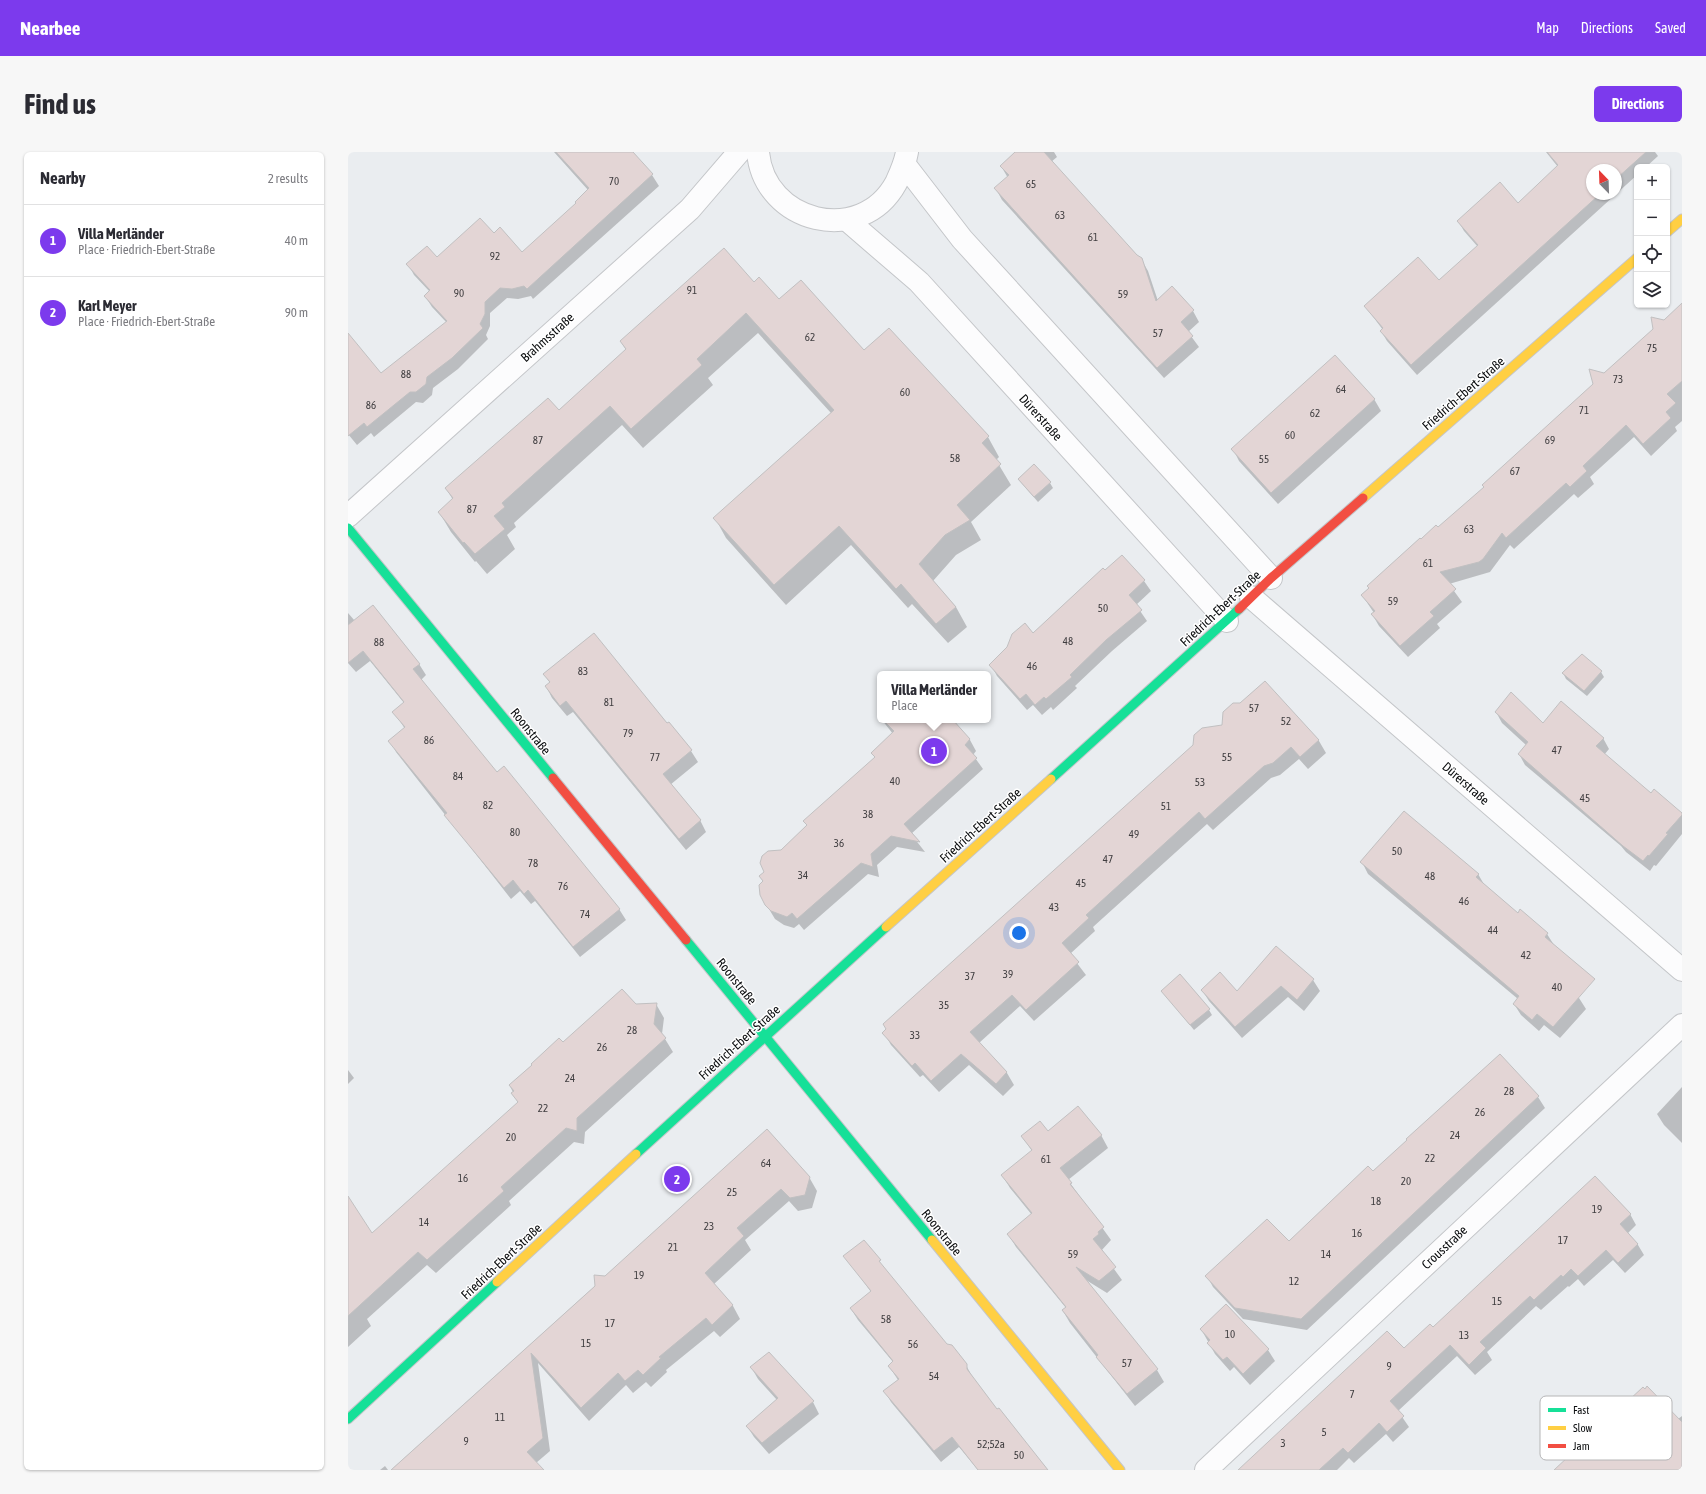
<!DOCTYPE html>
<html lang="en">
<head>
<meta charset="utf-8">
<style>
  body { margin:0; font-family:"Asap Condensed",sans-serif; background:#f7f7f7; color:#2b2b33 }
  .controls { position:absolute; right:12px; top:12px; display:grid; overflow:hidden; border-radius:6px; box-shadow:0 1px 3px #0004 }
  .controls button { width:36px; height:36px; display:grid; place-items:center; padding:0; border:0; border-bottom:1px solid #e1e1e2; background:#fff; color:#2b2b33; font:20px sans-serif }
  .compass { position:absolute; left:1238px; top:12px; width:36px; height:36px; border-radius:50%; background:#fff; box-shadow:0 1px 3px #0004; rotate:337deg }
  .you { position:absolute; left:671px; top:781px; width:14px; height:14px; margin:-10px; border:3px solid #fff; border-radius:50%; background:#1a73e8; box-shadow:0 0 0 6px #1a73e833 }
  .badge { display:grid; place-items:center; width:26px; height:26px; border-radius:50%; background:#7c3aed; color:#fff; font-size:13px; font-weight:700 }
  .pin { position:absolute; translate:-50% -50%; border:2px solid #fff; box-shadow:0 1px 4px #0006 }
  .popup { position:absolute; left:529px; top:519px; width:114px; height:52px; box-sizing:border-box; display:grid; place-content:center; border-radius:6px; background:#fff; filter:drop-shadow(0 1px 3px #0005); font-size:13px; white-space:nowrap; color:#7c7c81 }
  .popup b { font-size:15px; color:#2b2b33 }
  .popup::after { content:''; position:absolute; left:50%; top:100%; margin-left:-8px; border:8px solid transparent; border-top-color:#fff }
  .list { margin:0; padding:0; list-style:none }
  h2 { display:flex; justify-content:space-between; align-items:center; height:52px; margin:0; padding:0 16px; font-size:17px }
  h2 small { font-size:13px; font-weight:400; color:#7c7c81 }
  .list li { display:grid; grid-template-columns:26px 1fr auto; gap:12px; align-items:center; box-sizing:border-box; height:72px; padding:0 16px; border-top:1px solid #e1e1e2 }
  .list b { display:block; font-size:15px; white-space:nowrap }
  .list p { margin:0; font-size:13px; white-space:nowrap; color:#7c7c81 }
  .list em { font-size:13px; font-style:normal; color:#7c7c81 }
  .icon { flex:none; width:22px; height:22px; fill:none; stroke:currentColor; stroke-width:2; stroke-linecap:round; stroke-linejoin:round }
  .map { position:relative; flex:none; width:1334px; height:1318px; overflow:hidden; border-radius:6px }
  header { display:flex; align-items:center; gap:24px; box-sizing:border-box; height:56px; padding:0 20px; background:#7c3aed; color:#fff }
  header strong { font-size:19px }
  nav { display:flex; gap:22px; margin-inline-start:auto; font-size:14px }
  .intro { display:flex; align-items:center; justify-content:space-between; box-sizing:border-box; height:96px; padding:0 24px }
  h1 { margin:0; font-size:28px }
  .button { padding:10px 18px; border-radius:6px; background:#7c3aed; color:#fff; font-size:14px; font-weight:700 }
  main { display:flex; gap:24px; padding:0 24px }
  aside { flex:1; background:#fff; border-radius:6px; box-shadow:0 1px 3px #0004 }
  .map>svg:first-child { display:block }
  .shadow { fill:#0003; fill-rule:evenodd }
  .building { fill:#e3d5d5; stroke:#c1c0c1 }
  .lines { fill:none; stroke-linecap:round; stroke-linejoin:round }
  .street-casing { stroke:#c4c6c9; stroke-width:24 }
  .fast-casing { stroke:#c4c6c9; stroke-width:11 }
  .slow-casing { stroke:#c4c6c9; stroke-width:11 }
  .jam-casing { stroke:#c4c6c9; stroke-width:11 }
  .street { stroke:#fcfcfd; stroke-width:22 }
  .fast { stroke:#16e098; stroke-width:9 }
  .slow { stroke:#ffcf43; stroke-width:9 }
  .jam { stroke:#f24e42; stroke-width:9 }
  .labels { text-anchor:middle; stroke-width:3; stroke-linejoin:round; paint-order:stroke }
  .number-label { font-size:11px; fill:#403e40 }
  .street-label { font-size:13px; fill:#0a0c0e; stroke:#fff }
  .key { fill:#fff; stroke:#b6b6b7; stroke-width:1 }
  .key-label { font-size:11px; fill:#0a0c0e }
</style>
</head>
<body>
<header>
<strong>Nearbee</strong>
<nav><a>Map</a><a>Directions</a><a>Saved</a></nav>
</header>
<div class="intro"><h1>Find us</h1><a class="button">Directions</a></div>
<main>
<aside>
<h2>Nearby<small>2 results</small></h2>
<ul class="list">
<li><span class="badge">1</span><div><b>Villa Merländer</b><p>Place · Friedrich-Ebert-Straße</p></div><em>40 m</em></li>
<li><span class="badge">2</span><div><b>Karl Meyer</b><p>Place · Friedrich-Ebert-Straße</p></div><em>90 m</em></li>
</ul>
</aside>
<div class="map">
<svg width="1334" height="1318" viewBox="0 0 1334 1318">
  <rect width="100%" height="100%" fill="#eaedf0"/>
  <g class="shadow">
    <polygon points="206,0 284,0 304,23 311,34 185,147 183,144 170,147 159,146 142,161 142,174 138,183 140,187 110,217 85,236 84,243 75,251 68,250 26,285 23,281 9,293 0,282 0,191 33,223 99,171 84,155 77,144 82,140 66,123 60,112 88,106 146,83 174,101 229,52 240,38"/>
    <polygon points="667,0 706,0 709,5 703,10 788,104 793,107 800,119 810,149 845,159 851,170 840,180 851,195 816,226 654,48 648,37 660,26 653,14"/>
    <path d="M1198,0H1307L1310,4L1298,15H1289V23L1069,223L1039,189L1033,179L1035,178L1017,154L1091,129L1130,95L1116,79L1110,69L1170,52L1210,15ZM1244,18H1268V42H1244Z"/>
    <polygon points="406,131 431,149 516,200 640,285 651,305 648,308 663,333 623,370 633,388 608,403 585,429 608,455 619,475 600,491 564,452 560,456 503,393 438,453 378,386 367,366 483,261 410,181 360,226 365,233 295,296 274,273 166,371 168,375 159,383 167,397 139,422 128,409 127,410 103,380 91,360 105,348 98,336 211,259 278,198 273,190"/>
    <polygon points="1334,153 1334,269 1327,275 1329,279 1303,304 1286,285 1242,325 1246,332 1230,346 1226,342 1166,397 1162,393 1142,420 1101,432 1114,450 1089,472 1092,476 1060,505 1031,474 1024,462 1026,461 1014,443 1073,389 1090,377 1137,336 1257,223"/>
    <polygon points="1026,247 1033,259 930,352 891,309 885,297"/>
    <polygon points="671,328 702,331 705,336 690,350"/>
    <polygon points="796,429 803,439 788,453 799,469 764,499 727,534 729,536 705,558 703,555 694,563 685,553 679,558 649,524 643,513 660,495"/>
    <polygon points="0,461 7,469 71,512 78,523 73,528 149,621 271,757 278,768 232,805 187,749 183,752 172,739 163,747 48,600 42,589 57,577 46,560 56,551 22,509 8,520 0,511"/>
    <polygon points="1253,520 1256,525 1239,544 1218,527 1215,521"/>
    <polygon points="196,522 319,572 321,571 343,599 350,610 322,633 352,668 358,680 338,698 225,560 219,564 204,546 198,534 202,531"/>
    <polygon points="917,530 971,589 978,601 960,617 951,607 932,623 923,626 865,678 859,672 745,775 747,779 722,802 738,823 686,869 672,854 631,891 659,921 666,933 655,944 621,913 591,940 575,923 572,925 543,893 536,881 875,574 892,552"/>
    <polygon points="1148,560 1255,586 1261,597 1256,603 1303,643 1334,662 1334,682 1308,714 1306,713 1302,719 1278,700 1273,694 1177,613 1171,602 1178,593 1154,571"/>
    <polygon points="534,568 603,568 622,588 628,599 625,603 635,617 563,682 577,700 549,695 529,713 531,725 520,722 456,778 451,772 446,776 436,773 427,767 415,747 416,730 433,699 459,674 457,670 527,606 524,601 545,582"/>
    <polygon points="1014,710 1130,722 1137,734 1170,762 1199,782 1206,793 1213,828 1231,846 1238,857 1212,886 1196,873 1191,879 1173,863 1166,852 1170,847 1020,722"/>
    <polygon points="965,828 972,839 956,859 940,845 894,886 861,849 854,838 889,841"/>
    <polygon points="814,839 861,858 864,863 846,878"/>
    <polygon points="308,852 316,866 314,882 325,900 237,980 236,992 226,990 161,1049 163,1053 88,1121 79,1113 19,1167 23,1174 0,1195 0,1100 24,1082 170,951 162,934 211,887 215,892 287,853"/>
    <polygon points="1152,903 1190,945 1197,956 959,1178 895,1167 865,1135 859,1124 941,1091 1025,1021"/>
    <polygon points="0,918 6,926 0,932"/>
    <polygon points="1334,935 1334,991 1316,973 1309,962"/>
    <polygon points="419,979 461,1025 469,1039 464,1056 450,1059 441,1049 397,1088 403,1098 366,1132 385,1154 392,1167 372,1185 366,1179 318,1218 319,1220 303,1235 298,1230 285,1241 278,1233 241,1269 190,1211 202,1299 188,1311 193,1318 43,1318"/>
    <polygon points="700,981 753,983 760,996 720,1028 763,1088 753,1099 774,1128 759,1141 738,1128 809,1218 816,1230 787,1254 722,1171 715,1159 718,1156 668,1095 660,1082 684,1063 662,1036 654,1023 684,999 674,984"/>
    <polygon points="1282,1062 1288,1073 1279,1082 1290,1093 1296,1103 1277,1121 1265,1108 1236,1134 1230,1127 1221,1135 1220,1134 1193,1158 1188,1154 1139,1200 1144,1208 1127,1223 1109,1204 1050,1259 1061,1275 1045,1290 1038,1282 1006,1311 1001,1306 989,1318 891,1318 1085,1176"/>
    <polygon points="516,1089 538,1120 598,1193 618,1213 625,1226 649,1258 700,1318 630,1318 611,1295 593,1310 543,1250 537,1239 550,1228 541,1214 545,1210 510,1168 503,1157 523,1140 497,1104"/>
    <polygon points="853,1177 920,1198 927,1209 902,1233 886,1215 882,1219 867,1202"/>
    <polygon points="403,1215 465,1250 471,1262 421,1302 406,1285 399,1274 429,1248 410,1227"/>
    <polygon points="1334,1264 1334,1318 1207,1318 1330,1267"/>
    <polygon points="37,1314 40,1318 32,1318"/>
  </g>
  <g class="building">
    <polygon points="208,0 285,0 305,22 179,137 176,134 164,137 152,136 137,150 137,162 132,172 135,176 104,206 79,225 78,232 68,240 62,240 19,275 16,271 0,284 0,181 33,221 99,169 76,144 82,138 58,112 79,94 89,105 132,66 146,81 152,75 174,100 228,51 227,50 241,36"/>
    <polygon points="667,0 696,0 789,103 794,106 808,149 824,134 846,158 833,170 845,184 809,216 646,36 661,23 652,14"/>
    <polygon points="1199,0 1298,0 1268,27 1268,18 1244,18 1244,42 1252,42 1063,213 1032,179 1035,176 1016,154 1070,105 1091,128 1130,93 1109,69 1152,30 1170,51 1210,13"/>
    <polygon points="376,96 406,130 411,125 431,147 453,128 516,198 541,176 641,284 634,291 653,312 609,353 622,368 597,383 571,412 608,455 588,472 553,432 548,437 491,374 426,433 365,366 486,258 398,161 349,207 354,213 283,277 262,254 154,351 157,355 146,364 157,377 127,402 116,390 115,391 90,360 105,346 97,336 200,246 211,258 278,197 272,189"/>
    <polygon points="1334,151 1334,229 1319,242 1328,251 1318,260 1323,266 1295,292 1278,273 1235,314 1239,319 1222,335 1218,331 1158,386 1154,381 1135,407 1131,410 1092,420 1108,437 1082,460 1086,464 1052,494 1023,462 1027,459 1013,443 1021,436 1019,434 1072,386 1073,387 1088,373 1090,375 1136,335 1134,333 1245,232 1241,217 1256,221 1305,177 1303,165 1316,168"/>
    <polygon points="987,203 1027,247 923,341 883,297"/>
    <polygon points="686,312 703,330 686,345 670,327"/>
    <polygon points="774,403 797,428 781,443 794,458 758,488 722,523 724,525 698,547 696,545 687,553 678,542 672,547 641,513 659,495 664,482 677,471 685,481 755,416 757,418"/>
    <polygon points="25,453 72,512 65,517 149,620 156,614 272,757 225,795 180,738 176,742 165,728 156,736 96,663 99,661 40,589 57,575 44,560 56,550 15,499 0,511 0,473"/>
    <polygon points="246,481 319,571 321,570 344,598 315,622 353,668 331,687 218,549 212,554 197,534 202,530 195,522"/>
    <polygon points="1234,502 1254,519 1236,539 1214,521"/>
    <polygon points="917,529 971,588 952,605 943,595 925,611 916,614 857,667 851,660 738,763 741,766 714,791 731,810 678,858 664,843 622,880 659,920 648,932 613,902 583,929 567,911 564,914 534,881 538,877 535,872 845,593 846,583 854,576 874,573 875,560 885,551 892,551"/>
    <polygon points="1163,540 1195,571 1213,549 1256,586 1248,594 1303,641 1306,637 1334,661 1334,663 1318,681 1320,682 1301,704 1300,703 1295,709 1275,694 1170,602 1180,590 1147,560"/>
    <polygon points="535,568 605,568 622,587 617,593 629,606 556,672 572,690 543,684 523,702 525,715 513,711 449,767 444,761 439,765 423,759 417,753 412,743 411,733 415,729 411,724 416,720 412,711 414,704 420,699 433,698 459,673 455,669 527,605 523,601 546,579"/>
    <polygon points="1056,659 1131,722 1128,725 1170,761 1172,757 1200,781 1197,785 1247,827 1205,875 1189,862 1184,868 1165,852 1171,844 1012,710"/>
    <polygon points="928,794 966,827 949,848 933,834 887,875 853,838 872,820 889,839"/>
    <polygon points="832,822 862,857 842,873 813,839"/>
    <polygon points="274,837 288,852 309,851 306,872 318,886 229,966 229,979 218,976 153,1035 156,1039 79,1108 70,1100 0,1164 0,1044 24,1081 170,950 163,941 166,939 161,933 184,913 183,912 211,886 215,890"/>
    <polygon points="1152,902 1191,944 953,1167 887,1156 857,1124 919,1067 941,1089 1020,1014 1025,1019 1059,988 1058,987"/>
    <polygon points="730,954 754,983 712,1016 724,1031 722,1032 756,1075 750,1080 751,1082 745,1087 768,1115 751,1129 728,1115 810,1217 779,1242 748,1205 750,1203 714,1158 718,1155 659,1082 684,1061 653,1023 684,998 673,984 692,969 700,979"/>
    <polygon points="419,977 462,1025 457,1043 442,1046 433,1037 389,1076 396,1084 357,1121 385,1153 364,1173 358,1166 311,1205 313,1206 295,1223 290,1218 277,1229 270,1221 233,1256 183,1201 195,1286 179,1300 196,1318 43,1318 247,1134 246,1123 257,1124"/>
    <polygon points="1247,1024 1283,1062 1272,1072 1290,1092 1270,1111 1258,1098 1230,1124 1223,1117 1215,1125 1213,1123 1186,1148 1182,1144 1132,1190 1138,1196 1121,1213 1102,1193 1042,1249 1056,1264 1039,1280 1031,1271 1000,1301 995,1296 971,1318 890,1318 1039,1179 1056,1196 1082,1172 1085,1175"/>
    <polygon points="516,1088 533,1108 531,1109 599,1192 604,1193 619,1212 619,1217 649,1257 651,1256 700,1318 630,1318 604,1285 586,1299 535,1239 551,1227 540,1214 545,1209 502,1156 523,1139 495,1104"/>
    <polygon points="878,1152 921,1197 895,1222 879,1205 875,1208 859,1191 862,1188 852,1177"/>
    <polygon points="421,1200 466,1249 414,1291 398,1274 430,1246 402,1215"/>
    <polygon points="1299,1234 1334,1270 1334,1318 1206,1318 1295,1235 1297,1237"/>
  </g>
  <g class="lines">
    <g class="street-casing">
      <g id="street">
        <path d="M410,0C416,71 513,95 548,31C553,20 557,12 559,0"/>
        <polyline points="557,13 614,87 923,426"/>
        <polyline points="499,68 571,130 879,469"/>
        <polyline points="0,364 342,57 391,0"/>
        <polyline points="903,445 1334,818"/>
        <polyline points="858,1318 1334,873"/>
      </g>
    </g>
    <g class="fast-casing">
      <g id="fast">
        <polyline points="0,376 205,626"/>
        <polyline points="703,627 891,457"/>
        <polyline points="338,788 584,1088"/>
        <polyline points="288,1002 538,775"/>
        <polyline points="0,1267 149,1130"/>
      </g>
    </g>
    <g class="slow-casing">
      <g id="slow">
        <polyline points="1319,80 1334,67"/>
        <polyline points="1015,346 1289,106"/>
        <polyline points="538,775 703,627"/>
        <polyline points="584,1088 772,1318"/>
        <polyline points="149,1130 288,1002"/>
      </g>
    </g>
    <g class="jam-casing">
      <g id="jam">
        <polyline points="891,457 923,426 1015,346"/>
        <polyline points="205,626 338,788"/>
      </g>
    </g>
    <use href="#street" class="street"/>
    <use href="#fast" class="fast"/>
    <use href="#slow" class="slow"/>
    <use href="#jam" class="jam"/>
  </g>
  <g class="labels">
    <g class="number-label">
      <text x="266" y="33">70</text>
      <text x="683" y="36">65</text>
      <text x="712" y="67">63</text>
      <text x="745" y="89">61</text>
      <text x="147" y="108">92</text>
      <text x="344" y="142">91</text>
      <text x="111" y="145">90</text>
      <text x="775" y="146">59</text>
      <text x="810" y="185">57</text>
      <text x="462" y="189">62</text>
      <text x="1304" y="200">75</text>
      <text x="58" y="226">88</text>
      <text x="1270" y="231">73</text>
      <text x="993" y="241">64</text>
      <text x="557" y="244">60</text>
      <text x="23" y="257">86</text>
      <text x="1236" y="262">71</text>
      <text x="967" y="265">62</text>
      <text x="942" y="287">60</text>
      <text x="190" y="292">87</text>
      <text x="1202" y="292">69</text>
      <text x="607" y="310">58</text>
      <text x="916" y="311">55</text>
      <text x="1167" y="323">67</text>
      <text x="124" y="361">87</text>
      <text x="1121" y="381">63</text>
      <text x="1080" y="415">61</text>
      <text x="1045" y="453">59</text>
      <text x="755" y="460">50</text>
      <text x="720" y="493">48</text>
      <text x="31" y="494">88</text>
      <text x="684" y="518">46</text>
      <text x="235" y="523">83</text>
      <text x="261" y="554">81</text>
      <text x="906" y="560">57</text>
      <text x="938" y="573">52</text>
      <text x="280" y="585">79</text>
      <text x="81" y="592">86</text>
      <text x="1209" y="602">47</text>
      <text x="307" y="609">77</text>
      <text x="879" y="609">55</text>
      <text x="110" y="628">84</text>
      <text x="547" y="633">40</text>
      <text x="852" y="634">53</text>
      <text x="1237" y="650">45</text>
      <text x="140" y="657">82</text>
      <text x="818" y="658">51</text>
      <text x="520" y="666">38</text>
      <text x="167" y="684">80</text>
      <text x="786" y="686">49</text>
      <text x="491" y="695">36</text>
      <text x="1049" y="703">50</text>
      <text x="760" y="711">47</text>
      <text x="185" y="715">78</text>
      <text x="455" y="727">34</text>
      <text x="1082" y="728">48</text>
      <text x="733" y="735">45</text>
      <text x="215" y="738">76</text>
      <text x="1116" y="753">46</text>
      <text x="706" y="759">43</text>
      <text x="237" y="766">74</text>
      <text x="1145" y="782">44</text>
      <text x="1178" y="807">42</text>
      <text x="660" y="826">39</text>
      <text x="622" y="828">37</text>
      <text x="1209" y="839">40</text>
      <text x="596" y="857">35</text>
      <text x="284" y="882">28</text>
      <text x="567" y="887">33</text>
      <text x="254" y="899">26</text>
      <text x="222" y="930">24</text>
      <text x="1161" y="943">28</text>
      <text x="195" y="960">22</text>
      <text x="1132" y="964">26</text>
      <text x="1107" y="987">24</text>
      <text x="163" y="989">20</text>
      <text x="1082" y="1010">22</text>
      <text x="698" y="1011">61</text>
      <text x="418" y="1015">64</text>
      <text x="115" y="1030">16</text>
      <text x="1058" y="1033">20</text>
      <text x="384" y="1044">25</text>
      <text x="1028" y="1053">18</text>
      <text x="1249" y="1061">19</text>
      <text x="76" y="1074">14</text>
      <text x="361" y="1078">23</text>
      <text x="1009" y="1085">16</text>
      <text x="1215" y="1092">17</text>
      <text x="325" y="1099">21</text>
      <text x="725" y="1106">59</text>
      <text x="978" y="1106">14</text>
      <text x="291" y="1127">19</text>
      <text x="946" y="1133">12</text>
      <text x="1149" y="1153">15</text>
      <text x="538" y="1171">58</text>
      <text x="262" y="1175">17</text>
      <text x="882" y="1186">10</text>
      <text x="1116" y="1187">13</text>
      <text x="238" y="1195">15</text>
      <text x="565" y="1196">56</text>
      <text x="779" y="1215">57</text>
      <text x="1041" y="1218">9</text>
      <text x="586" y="1228">54</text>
      <text x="1004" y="1246">7</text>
      <text x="152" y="1269">11</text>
      <text x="976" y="1284">5</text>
      <text x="118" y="1293">9</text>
      <text x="935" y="1295">3</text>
      <text x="643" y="1296">52;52a</text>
      <text x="671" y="1307">50</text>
    </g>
    <g class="street-label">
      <text transform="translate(199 185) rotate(-42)" y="5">Brahmsstraße</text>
      <text transform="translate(1115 241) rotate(-41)" y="5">Friedrich-Ebert-Straße</text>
      <text transform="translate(693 265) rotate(48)" y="5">Dürerstraße</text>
      <text transform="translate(872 456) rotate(-43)" y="5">Friedrich-Ebert-Straße</text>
      <text transform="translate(183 579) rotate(51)" y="5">Roonstraße</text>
      <text transform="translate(1118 631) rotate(41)" y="5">Dürerstraße</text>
      <text transform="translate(632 673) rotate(-42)" y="5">Friedrich-Ebert-Straße</text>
      <text transform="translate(389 829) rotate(51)" y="5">Roonstraße</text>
      <text transform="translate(391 890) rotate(-42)" y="5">Friedrich-Ebert-Straße</text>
      <text transform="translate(594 1080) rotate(51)" y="5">Roonstraße</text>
      <text transform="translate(1096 1095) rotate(-43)" y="5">Crousstraße</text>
      <text transform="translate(153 1109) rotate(-43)" y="5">Friedrich-Ebert-Straße</text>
    </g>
  </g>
  <rect x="1192" y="1244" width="132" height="64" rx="6" class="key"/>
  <rect x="1200" y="1256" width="18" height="4" fill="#16e098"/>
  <rect x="1200" y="1274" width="18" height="4" fill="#ffcf43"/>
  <rect x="1200" y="1292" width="18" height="4" fill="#f24e42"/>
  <g class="key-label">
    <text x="1225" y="1262">Fast</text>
    <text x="1225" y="1280">Slow</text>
    <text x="1225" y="1298">Jam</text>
  </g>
</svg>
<div class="controls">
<button>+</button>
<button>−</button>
<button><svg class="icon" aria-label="locate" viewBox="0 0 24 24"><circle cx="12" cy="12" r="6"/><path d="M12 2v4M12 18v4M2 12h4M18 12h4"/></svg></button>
<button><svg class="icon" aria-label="layers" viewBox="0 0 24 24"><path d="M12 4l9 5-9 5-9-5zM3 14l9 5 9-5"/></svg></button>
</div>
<svg class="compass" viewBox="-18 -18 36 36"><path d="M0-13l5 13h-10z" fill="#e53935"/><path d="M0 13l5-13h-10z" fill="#7c7c81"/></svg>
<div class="you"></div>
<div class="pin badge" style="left:586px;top:599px">1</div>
<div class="popup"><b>Villa Merländer</b>Place</div>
<div class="pin badge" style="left:329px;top:1027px">2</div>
</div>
</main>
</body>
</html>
